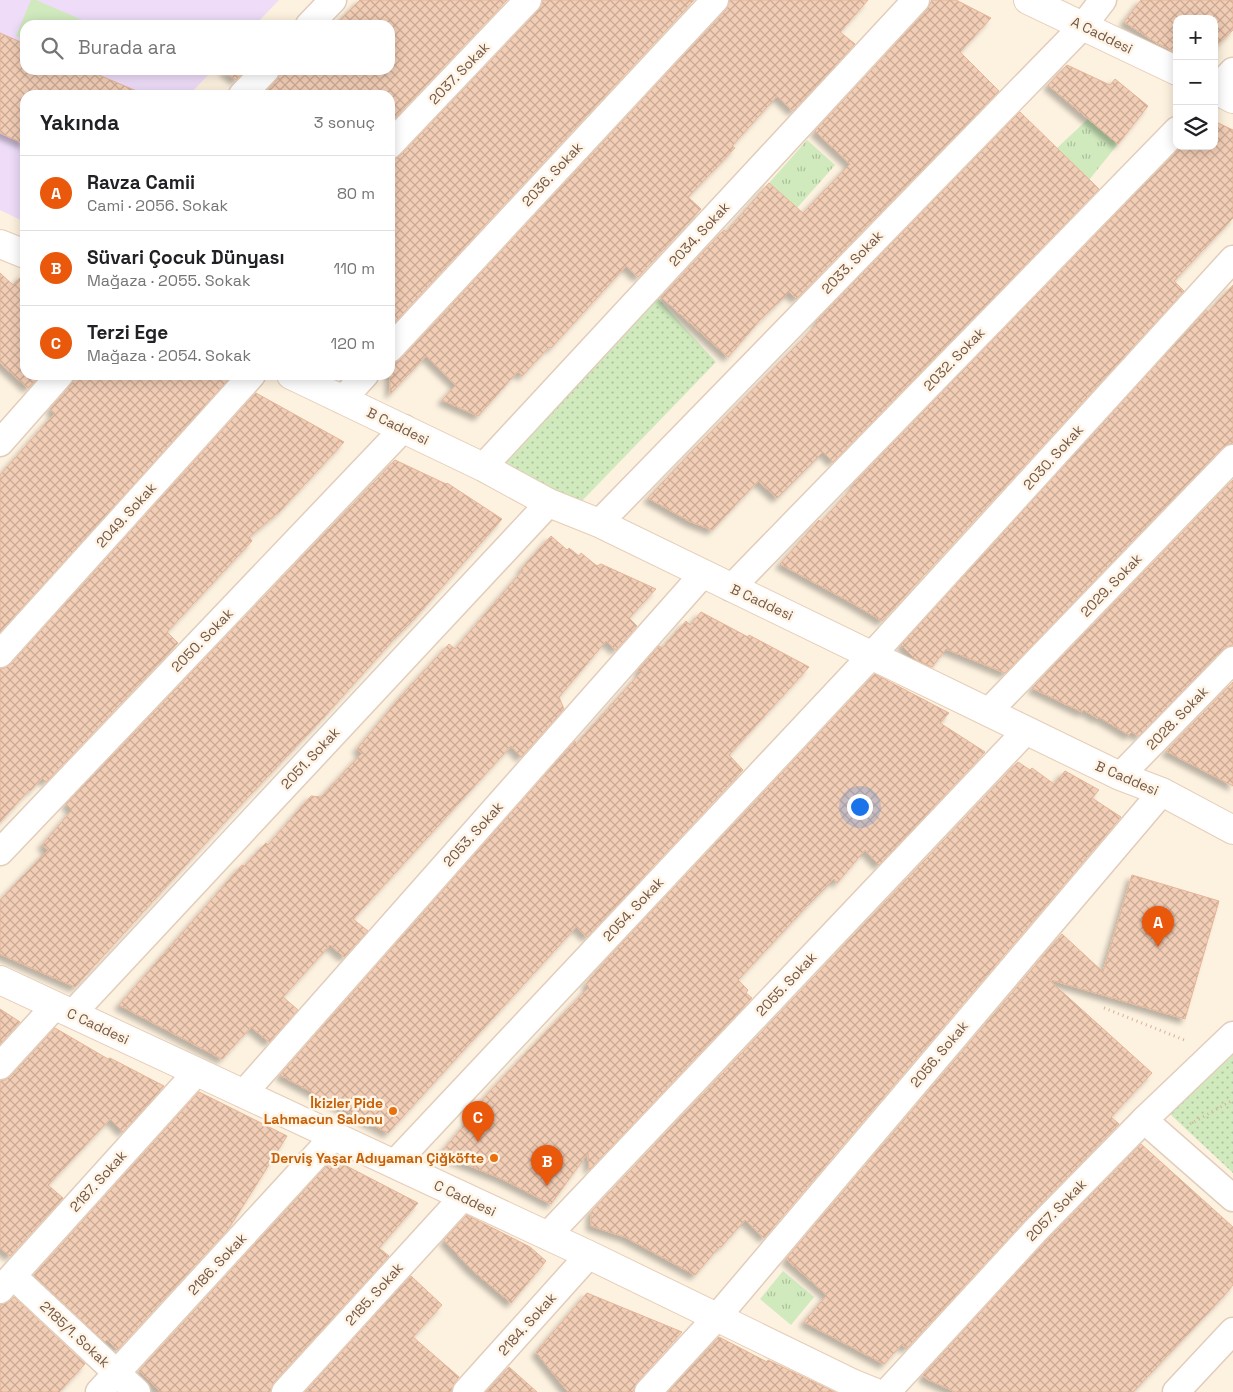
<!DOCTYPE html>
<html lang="tr">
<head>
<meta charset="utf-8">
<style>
  body { margin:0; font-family:"Space Grotesk",sans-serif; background:#f6f6f6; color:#202124 }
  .controls { position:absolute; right:15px; top:15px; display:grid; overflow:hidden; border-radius:10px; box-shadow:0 2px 12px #0003 }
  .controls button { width:45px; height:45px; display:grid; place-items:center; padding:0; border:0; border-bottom:1px solid #e0e0e0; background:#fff; color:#202124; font:25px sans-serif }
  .you { position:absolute; left:859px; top:806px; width:18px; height:18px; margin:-12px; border:4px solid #fff; border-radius:50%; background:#1a73e8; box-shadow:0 0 0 8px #1a73e833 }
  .badge { display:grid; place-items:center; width:32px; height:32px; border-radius:50%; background:#ea580c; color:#fff; font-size:16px; font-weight:700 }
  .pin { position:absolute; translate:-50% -41px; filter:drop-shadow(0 1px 2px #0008) }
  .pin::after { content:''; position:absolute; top:26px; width:18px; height:15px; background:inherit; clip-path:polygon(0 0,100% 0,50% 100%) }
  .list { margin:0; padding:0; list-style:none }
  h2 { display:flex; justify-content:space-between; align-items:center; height:65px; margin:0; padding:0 20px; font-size:21px }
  h2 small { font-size:16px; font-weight:400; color:#757577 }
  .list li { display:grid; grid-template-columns:32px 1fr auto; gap:15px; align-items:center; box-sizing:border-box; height:75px; padding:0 20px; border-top:1px solid #e0e0e0 }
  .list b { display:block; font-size:19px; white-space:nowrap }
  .list p { margin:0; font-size:16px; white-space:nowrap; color:#757577 }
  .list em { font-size:16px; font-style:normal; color:#757577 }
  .icon { flex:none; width:28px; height:28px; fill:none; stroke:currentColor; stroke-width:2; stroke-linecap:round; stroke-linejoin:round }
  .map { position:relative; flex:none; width:1233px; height:1392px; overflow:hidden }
  .search { position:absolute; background:#fff; box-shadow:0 2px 12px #0003; left:20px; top:20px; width:375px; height:55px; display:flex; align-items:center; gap:12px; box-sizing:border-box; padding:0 18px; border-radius:15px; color:#757577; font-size:19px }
  .panel { position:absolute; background:#fff; box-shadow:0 2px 12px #0003; left:20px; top:90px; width:375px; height:290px; border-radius:15px }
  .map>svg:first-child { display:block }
  .education { fill:#eedcf9 }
  .grass { fill:url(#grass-tufts) }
  .park { fill:url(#park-dots) }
  .pitch { fill:#d0eabe }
  .building { fill:url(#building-cross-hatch); stroke:#e6b496; filter:url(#shadow) }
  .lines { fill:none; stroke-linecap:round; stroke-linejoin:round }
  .street-casing { stroke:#e1cdbb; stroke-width:29 }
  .secondary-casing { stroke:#e6ceb9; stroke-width:30 }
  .path { stroke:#d8b19a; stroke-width:3; stroke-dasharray:1 4; stroke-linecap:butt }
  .street { stroke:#fff; stroke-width:26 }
  .secondary { stroke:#fff; stroke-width:28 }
  .food-dot { fill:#e8710a; stroke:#fff5e6; stroke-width:2 }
  .labels { text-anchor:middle; stroke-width:5; stroke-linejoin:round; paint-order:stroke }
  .street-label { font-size:14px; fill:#745646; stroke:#fff5e6 }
  .food-label { font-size:14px; font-weight:bold; fill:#c56008; stroke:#fff5e6; text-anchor:end }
</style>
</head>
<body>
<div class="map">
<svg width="1233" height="1392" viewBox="0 0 1233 1392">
  <defs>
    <pattern id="grass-tufts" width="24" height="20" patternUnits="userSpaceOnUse" patternTransform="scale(1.25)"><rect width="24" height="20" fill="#d0eabe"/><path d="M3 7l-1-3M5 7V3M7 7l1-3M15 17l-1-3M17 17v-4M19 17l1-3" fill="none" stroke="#adc09c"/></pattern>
    <pattern id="park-dots" width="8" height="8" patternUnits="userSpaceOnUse" patternTransform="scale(1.25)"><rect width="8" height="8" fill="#d0eabe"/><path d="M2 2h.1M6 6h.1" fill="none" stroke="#adc09c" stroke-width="1.8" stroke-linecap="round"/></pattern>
    <pattern id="building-cross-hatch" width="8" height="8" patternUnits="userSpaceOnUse" patternTransform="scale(1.25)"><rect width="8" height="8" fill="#f3ceb6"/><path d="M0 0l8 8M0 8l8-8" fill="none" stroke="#c9aa96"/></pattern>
    <filter id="shadow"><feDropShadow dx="-4.5" dy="4.5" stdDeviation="2.5" flood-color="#0004"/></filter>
  </defs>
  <rect width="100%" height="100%" fill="#fdf1df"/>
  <polygon class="education" points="0,0 279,0 255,25 25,25 25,70 213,70 189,95 25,95 25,222 0,210"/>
  <g class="grass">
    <polygon points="1088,119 1118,144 1089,180 1057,148"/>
    <polygon points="807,140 835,165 797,208 769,183"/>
    <polygon points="783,1271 814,1297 791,1325 760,1299"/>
  </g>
  <g class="park">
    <polygon points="653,293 716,362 579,504 495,465"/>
    <polygon points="1233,1045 1233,1173 1170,1114"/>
  </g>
  <polygon class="pitch" points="31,0 36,0 94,25 25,25 25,40 16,36"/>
  <g class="building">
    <polygon points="360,0 507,0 390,123 390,95 263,95 277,80 281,70 390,70 390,25 335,25"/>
    <polygon points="543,0 694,0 390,327 390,160 395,159 401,155 539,10"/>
    <polygon points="730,0 868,0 840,32 855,44 793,111 777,96 732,146 735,148 688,197 701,209 638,277 626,266 551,348 549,347 522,376 518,371 478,416 442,400 456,385 426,356 390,394 390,364 395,363 401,359 726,10"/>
    <polygon points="932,0 956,0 991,18 960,52 999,91 796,299 789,292 759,321 728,357 661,297 724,230 726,232 769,183 803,213 850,164 815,131 927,10"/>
    <polygon points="1141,0 1233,0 1233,30 1214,48 1214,19 1177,19 1177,53 1157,43 1124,22"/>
    <polygon points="0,33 25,44 25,70 87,70 146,95 25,95 25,144 0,133"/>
    <polygon points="1067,65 1110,85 1115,79 1148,106 1118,144 1048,85"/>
    <polygon points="223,70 245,70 236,80"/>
    <polygon points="1020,112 1099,189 833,462 823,452 777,498 758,481 712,530 689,521 648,498 695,448 799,343 818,323 816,321"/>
    <polygon points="1214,121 1233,130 1233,218 1174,281 1184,291 882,621 852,603 780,564 819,520 821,522 854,486 853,484 1182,146 1214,146"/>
    <polygon points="0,273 13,285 25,273 25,375 40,375 28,388 0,363"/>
    <polygon points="1233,285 1233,443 1228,444 1222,448 1005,673 946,649 932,667 915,659 901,645 1206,310 1208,312"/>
    <polygon points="75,375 222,375 229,379 0,632 0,475 55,413 50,409 71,385"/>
    <polygon points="256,393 344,442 280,511 249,537 252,541 167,632 178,643 46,782 42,778 30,791 29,790 0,822 0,669 5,668 11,664"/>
    <polygon points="395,460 446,484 447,483 502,519 414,619 394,639 323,718 233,813 75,987 0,954 0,900 48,850 42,845 72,810 66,804"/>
    <polygon points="1233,480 1233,645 1228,646 1222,650 1139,736 1132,732 1129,735 1099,717 1097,718 1084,710 1082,712 1032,688"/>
    <polygon points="551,536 567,550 569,548 579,556 581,553 597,566 601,564 656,589 629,618 637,626 616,650 606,641 559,697 564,709 521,757 511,746 353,919 368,931 344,957 330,945 283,997 298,1010 269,1042 251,1027 222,1059 119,1005 242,865 244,866 266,843 268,845 311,796 321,797 362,753 357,749 402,695 449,644 455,649 523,570 521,569"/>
    <polygon points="701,612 748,637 749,635 809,667 729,755 743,770 587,937 576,927 388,1133 280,1075 575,741 576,744 641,672 638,670 659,646 662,648 686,621 690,625"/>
    <polygon points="875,674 949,713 940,723 985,752 879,865 865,850 837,883 834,879 808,905 738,980 748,990 746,993 752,998 589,1170 588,1153 551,1204 500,1178 440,1154 482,1104 482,1101 491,1090 589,987 586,984 609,957"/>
    <polygon points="1233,682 1233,786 1166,751"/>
    <polygon points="1018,762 1030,770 1032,768 1054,784 1065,771 1099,790 1092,798 1121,817 764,1238 745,1220 721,1247 720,1246 695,1275 625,1237 591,1226 591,1212"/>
    <polygon points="1132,875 1219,901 1185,1019 1048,979 1152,1073 1111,1117 1119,1124 1025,1220 906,1349 902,1344 884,1364 804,1322 827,1295 786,1259 1062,934 1103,972"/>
    <polygon points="0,1009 20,1022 0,1044"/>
    <polygon points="55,1028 108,1059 110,1058 164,1086 123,1132 110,1119 48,1185 63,1198 10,1256 0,1248 0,1081 5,1080 11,1076"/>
    <polygon points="199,1092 287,1136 229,1228 117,1350 107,1340 105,1342 34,1275"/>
    <polygon points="1141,1144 1233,1227 1233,1285 1222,1298 1133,1392 955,1392 925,1378 923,1375 1047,1240"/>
    <polygon points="333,1159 418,1203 379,1248 389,1256 274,1382 270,1392 160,1392 139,1371"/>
    <polygon points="467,1215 530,1247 546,1261 511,1303 471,1269 444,1240"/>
    <polygon points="411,1276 442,1305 413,1337 459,1377 455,1382 451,1392 305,1392"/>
    <polygon points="587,1293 682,1332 637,1382 633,1392 568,1392 536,1352"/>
    <polygon points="14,1297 85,1364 59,1392 0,1392 0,1305 5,1304"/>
    <polygon points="719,1337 767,1362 768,1360 835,1392 668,1392"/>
    <polygon points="509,1367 537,1392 486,1392"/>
  </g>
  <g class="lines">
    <g class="street-casing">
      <g id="street">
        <polyline points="309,25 333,0"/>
        <polyline points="1214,91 1233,71"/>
        <polyline points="242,95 266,70"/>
        <polyline points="390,145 528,0"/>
        <polyline points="390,349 715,0"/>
        <polyline points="342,400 365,375"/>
        <polyline points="0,443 60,375"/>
        <polyline points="483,467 916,0"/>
        <polyline points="599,523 1083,26 1103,0"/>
        <polyline points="731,588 1177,130"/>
        <polyline points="0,654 252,375"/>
        <polyline points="988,712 1233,458"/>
        <polyline points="1120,776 1233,660"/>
        <polyline points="0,852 404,428"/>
        <polyline points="72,1014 549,503"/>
        <polyline points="0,1066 55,1006"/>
        <polyline points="243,1094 703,574"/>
        <polyline points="1144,1120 1233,1198"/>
        <polyline points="394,1164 873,654 1233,259"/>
        <polyline points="547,1236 1026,731"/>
        <polyline points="13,1276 137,1392"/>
        <polyline points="0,1290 196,1073"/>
        <polyline points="99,1392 334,1136"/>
        <polyline points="285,1392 463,1197"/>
        <polyline points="466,1392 589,1255"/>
        <polyline points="648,1392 717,1317 1162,792"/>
        <polyline points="887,1392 1036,1230 1144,1120 1233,1035"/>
        <polyline points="1176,1392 1233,1331"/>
      </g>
    </g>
    <g class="secondary-casing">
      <g id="secondary">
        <polyline points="1028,0 1177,71"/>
        <polyline points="1214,89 1233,99"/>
        <polyline points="0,244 25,254"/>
        <polyline points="291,375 483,467 549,503 599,523 1120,776 1162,792 1233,830"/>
        <polyline points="0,980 589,1255 854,1384 874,1392"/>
      </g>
    </g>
    <g class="path">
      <polyline points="1104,1008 1187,1041"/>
      <polyline points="1190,1124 1233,1100"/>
    </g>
    <use href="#street" class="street"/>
    <use href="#secondary" class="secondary"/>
  </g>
  <g class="food-dot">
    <circle cx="393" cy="1111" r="5"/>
    <circle cx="494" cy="1158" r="5"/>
  </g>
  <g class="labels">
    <g class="street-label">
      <text transform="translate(1102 35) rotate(26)" y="5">A Caddesi</text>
      <text transform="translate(459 73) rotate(-46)" y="5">2037. Sokak</text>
      <text transform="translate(552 174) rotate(-47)" y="5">2036. Sokak</text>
      <text transform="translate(699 234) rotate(-47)" y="5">2034. Sokak</text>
      <text transform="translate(852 262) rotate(-46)" y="5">2033. Sokak</text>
      <text transform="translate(954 359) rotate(-46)" y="5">2032. Sokak</text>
      <text transform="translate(398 426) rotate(26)" y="5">B Caddesi</text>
      <text transform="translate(1053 457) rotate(-48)" y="5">2030. Sokak</text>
      <text transform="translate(126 515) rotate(-48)" y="5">2049. Sokak</text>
      <text transform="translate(1111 585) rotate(-46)" y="5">2029. Sokak</text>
      <text transform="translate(762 602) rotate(25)" y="5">B Caddesi</text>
      <text transform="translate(202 640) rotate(-46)" y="5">2050. Sokak</text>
      <text transform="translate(1177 718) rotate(-46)" y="5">2028. Sokak</text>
      <text transform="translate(310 758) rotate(-47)" y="5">2051. Sokak</text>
      <text transform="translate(1127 778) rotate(23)" y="5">B Caddesi</text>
      <text transform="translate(473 834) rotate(-48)" y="5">2053. Sokak</text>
      <text transform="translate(633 909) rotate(-47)" y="5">2054. Sokak</text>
      <text transform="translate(786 984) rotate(-47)" y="5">2055. Sokak</text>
      <text transform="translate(98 1026) rotate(25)" y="5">C Caddesi</text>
      <text transform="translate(939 1054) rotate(-50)" y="5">2056. Sokak</text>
      <text transform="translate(98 1181) rotate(-48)" y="5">2187. Sokak</text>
      <text transform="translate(465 1198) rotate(25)" y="5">C Caddesi</text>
      <text transform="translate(1056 1210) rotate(-46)" y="5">2057. Sokak</text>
      <text transform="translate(217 1264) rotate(-47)" y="5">2186. Sokak</text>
      <text transform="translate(374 1294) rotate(-48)" y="5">2185. Sokak</text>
      <text transform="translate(527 1324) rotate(-48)" y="5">2184. Sokak</text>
      <text transform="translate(75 1334) rotate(43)" y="5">2185/1. Sokak</text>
    </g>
    <g class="food-label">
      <text x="383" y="1108">İkizler Pide<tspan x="383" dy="16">Lahmacun Salonu</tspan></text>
      <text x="484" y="1163">Derviş Yaşar Adıyaman Çiğköfte</text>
    </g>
  </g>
</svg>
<div class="controls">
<button>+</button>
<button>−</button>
<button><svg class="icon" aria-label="layers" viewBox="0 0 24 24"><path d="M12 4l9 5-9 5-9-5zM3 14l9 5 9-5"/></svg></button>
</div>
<div class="you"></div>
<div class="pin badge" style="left:1158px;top:947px">A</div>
<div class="pin badge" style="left:547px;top:1186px">B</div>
<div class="pin badge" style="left:478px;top:1142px">C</div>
<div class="search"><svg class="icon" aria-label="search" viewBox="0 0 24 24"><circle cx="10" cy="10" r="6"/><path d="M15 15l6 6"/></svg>Burada ara</div>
<section class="panel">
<h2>Yakında<small>3 sonuç</small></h2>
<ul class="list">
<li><span class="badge">A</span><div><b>Ravza Camii</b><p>Cami · 2056. Sokak</p></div><em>80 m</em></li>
<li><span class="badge">B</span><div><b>Süvari Çocuk Dünyası</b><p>Mağaza · 2055. Sokak</p></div><em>110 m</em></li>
<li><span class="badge">C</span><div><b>Terzi Ege</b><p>Mağaza · 2054. Sokak</p></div><em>120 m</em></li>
</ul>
</section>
</div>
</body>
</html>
